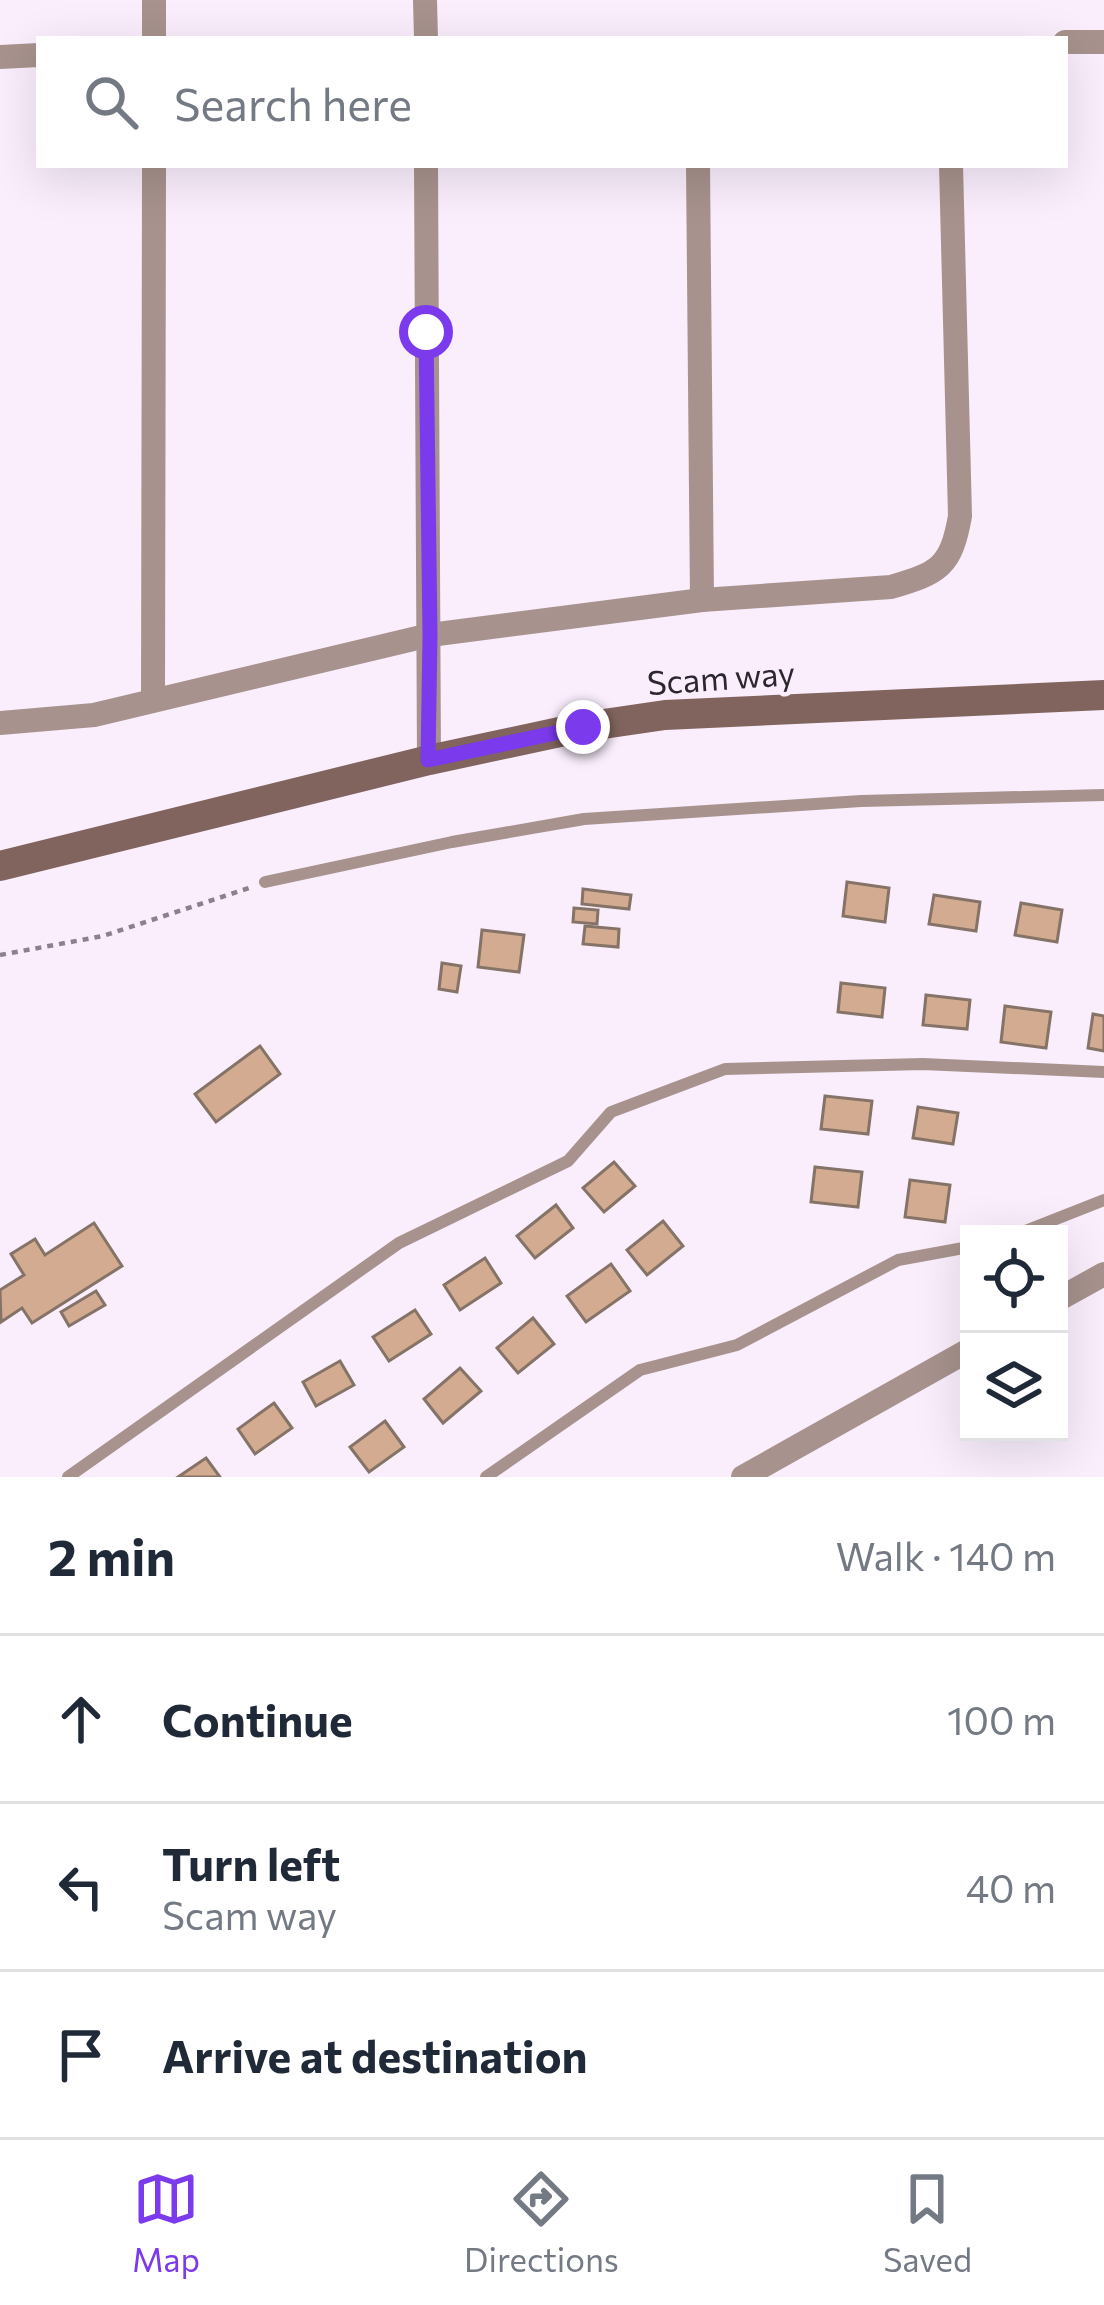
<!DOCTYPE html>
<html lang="en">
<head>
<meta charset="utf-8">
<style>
  body { margin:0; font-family:Commissioner,sans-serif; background:#f6f6f7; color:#1f2937 }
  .controls { position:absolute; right:36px; bottom:36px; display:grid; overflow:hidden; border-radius:0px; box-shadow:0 12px 48px #0002 }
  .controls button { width:108px; height:108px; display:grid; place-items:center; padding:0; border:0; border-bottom:3px solid #e0e1e3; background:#fff; color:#1f2937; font:60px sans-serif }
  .stop { position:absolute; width:36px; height:36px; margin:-27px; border:9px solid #7c3aed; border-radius:50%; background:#fff }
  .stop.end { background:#7c3aed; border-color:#fff; box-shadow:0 3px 12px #0008 }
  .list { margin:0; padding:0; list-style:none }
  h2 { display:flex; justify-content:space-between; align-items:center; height:156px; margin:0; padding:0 48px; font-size:51px }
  h2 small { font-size:39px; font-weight:400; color:#747a83 }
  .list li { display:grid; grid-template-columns:78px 1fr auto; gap:36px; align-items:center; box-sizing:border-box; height:168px; padding:0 48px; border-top:3px solid #e0e1e3 }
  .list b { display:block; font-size:45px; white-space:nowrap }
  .list p { margin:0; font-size:39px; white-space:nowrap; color:#747a83 }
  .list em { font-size:39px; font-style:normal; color:#747a83 }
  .icon { flex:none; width:66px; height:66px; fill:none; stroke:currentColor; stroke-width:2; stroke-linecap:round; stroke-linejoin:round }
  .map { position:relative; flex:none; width:1104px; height:1477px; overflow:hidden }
  .search { position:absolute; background:#fff; box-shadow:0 12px 48px #0002; left:36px; right:36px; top:36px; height:132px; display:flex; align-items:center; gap:30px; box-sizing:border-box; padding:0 42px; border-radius:0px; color:#747a83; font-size:45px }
  .sheet { height:660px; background:#fff }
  nav { display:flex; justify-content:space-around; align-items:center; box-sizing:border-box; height:168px; border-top:3px solid #e0e1e3; background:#fff; font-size:33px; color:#747a83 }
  nav a { display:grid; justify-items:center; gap:6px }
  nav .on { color:#7c3aed }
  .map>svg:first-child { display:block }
  .building { fill:#d2ab91; stroke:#857367; stroke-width:3 }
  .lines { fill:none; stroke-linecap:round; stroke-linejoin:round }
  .path { stroke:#8a818c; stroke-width:4.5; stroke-dasharray:6 6; stroke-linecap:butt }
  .lane { stroke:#a7928d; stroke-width:12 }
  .street { stroke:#a7928d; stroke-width:24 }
  .secondary { stroke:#82645e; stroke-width:30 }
  .route { stroke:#7c3aed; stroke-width:15 }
  .labels { text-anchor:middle; stroke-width:9; stroke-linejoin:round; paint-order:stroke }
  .street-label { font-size:33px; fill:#2c272e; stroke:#faeefd }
</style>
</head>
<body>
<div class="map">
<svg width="1104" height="1477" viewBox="0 0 1104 1477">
  <rect width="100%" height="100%" fill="#faeefd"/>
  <g class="building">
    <polygon points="847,882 889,888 885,922 843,916"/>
    <polygon points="583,889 631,895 629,909 582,904"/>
    <polygon points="934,895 980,902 976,931 929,924"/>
    <polygon points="1021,903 1062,910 1057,942 1015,935"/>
    <polygon points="574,908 598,910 597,924 573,922"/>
    <polygon points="585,926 619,929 618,947 583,944"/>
    <polygon points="482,930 524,935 519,972 478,967"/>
    <polygon points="442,963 461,966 457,992 439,989"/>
    <polygon points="841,983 885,988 882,1017 838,1012"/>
    <polygon points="926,995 970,1000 967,1029 923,1025"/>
    <polygon points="1005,1006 1051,1012 1046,1048 1001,1042"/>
    <polygon points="1093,1014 1104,1016 1104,1051 1088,1048"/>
    <polygon points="260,1046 280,1074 216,1122 195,1094"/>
    <polygon points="825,1096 872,1101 868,1134 821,1129"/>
    <polygon points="918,1107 958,1113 953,1144 913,1138"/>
    <polygon points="614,1162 635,1186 604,1212 583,1188"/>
    <polygon points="815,1167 862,1172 858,1207 811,1202"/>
    <polygon points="910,1180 950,1185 945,1222 905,1217"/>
    <polygon points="556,1205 573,1228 535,1258 517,1236"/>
    <polygon points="663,1221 683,1246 647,1275 627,1250"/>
    <polygon points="94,1223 122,1266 32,1323 22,1308 1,1322 0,1290 24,1275 11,1254 35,1239 45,1255"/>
    <polygon points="485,1258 501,1283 460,1310 444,1285"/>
    <polygon points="611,1264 630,1291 586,1322 567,1296"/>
    <polygon points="96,1291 105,1305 69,1326 61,1312"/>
    <polygon points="415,1310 431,1334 389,1361 373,1337"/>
    <polygon points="533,1318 554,1344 518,1373 497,1348"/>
    <polygon points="340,1361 354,1385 316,1406 303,1382"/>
    <polygon points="460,1368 481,1391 443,1423 424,1399"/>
    <polygon points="274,1403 292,1428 255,1454 238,1429"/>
    <polygon points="385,1421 404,1447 369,1472 350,1447"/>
    <polygon points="206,1458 220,1477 178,1477"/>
  </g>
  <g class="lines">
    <polyline class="path" points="0,955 103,936 249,888"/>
    <g class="lane">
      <polyline points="265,882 452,842 584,819 861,801 1104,795"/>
      <polyline points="1018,1234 1104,1200"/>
      <polyline points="68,1477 399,1243 568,1161 611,1112 725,1069 923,1064 1104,1072"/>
      <polyline points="486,1477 640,1370 737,1345 898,1260 969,1247"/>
    </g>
    <g class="street">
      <polyline points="425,0 426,39"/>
      <polyline points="154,39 154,0"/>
      <polyline points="1065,42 1104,42"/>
      <polyline points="0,57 39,55"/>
      <polyline points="426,165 429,760"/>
      <polyline points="698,165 702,600"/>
      <polyline points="153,700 154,165"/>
      <path d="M0,723L94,715L430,635L702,600L891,587C939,573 951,567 960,516L951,165"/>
      <polyline points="1059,1299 1104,1274"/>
      <polyline points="743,1477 969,1350"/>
    </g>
    <polyline class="secondary" points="0,866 429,760 583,727 665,715 1104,695"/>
  </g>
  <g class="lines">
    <polyline class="route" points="426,332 430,635 428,760 583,727"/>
  </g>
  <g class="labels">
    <g class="street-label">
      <text transform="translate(721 678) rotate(-4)" y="12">Scam way</text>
    </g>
  </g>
</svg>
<div class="controls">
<button><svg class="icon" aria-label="locate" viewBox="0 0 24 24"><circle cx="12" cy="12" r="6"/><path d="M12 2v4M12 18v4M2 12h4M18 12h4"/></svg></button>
<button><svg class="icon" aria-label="layers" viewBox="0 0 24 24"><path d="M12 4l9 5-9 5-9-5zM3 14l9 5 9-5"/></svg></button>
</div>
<div class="stop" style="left:426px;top:332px"></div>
<div class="stop end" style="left:583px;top:727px"></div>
<div class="search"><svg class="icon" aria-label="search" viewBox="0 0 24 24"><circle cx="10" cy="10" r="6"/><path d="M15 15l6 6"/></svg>Search here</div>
</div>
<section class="sheet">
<h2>2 min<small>Walk · 140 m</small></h2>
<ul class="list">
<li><svg class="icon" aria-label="ahead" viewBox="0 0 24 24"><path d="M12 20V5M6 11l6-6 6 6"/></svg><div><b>Continue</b></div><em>100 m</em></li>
<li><svg class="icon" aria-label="left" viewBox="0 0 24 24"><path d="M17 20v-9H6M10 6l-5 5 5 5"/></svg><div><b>Turn left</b><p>Scam way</p></div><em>40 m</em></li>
<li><svg class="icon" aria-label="arrive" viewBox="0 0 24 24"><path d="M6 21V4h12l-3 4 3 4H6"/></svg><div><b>Arrive at destination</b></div></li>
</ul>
</section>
<nav>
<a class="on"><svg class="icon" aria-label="map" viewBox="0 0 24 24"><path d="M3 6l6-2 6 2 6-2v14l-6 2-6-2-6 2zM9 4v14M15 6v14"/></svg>Map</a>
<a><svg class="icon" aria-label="directions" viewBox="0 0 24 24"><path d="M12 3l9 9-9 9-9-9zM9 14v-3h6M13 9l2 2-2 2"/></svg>Directions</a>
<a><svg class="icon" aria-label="saved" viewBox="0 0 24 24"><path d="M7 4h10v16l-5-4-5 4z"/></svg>Saved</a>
</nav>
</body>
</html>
